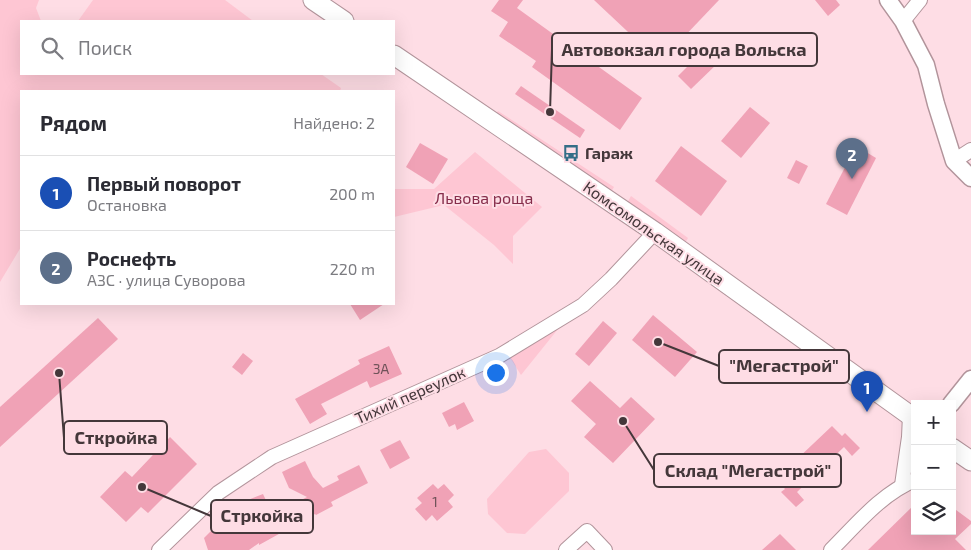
<!DOCTYPE html>
<html lang="ru">
<head>
<meta charset="utf-8">
<style>
  body { margin:0; font-family:"Exo 2",sans-serif; background:#f7f7f7; color:#2b2b33 }
  .controls { position:absolute; right:15px; bottom:15px; display:grid; overflow:hidden; border-radius:0px; box-shadow:0 5px 20px #0002 }
  .controls button { width:45px; height:45px; display:grid; place-items:center; padding:0; border:0; border-bottom:1px solid #e1e1e2; background:#fff; color:#2b2b33; font:25px sans-serif }
  .you { position:absolute; left:495px; top:372px; width:18px; height:18px; margin:-12px; border:4px solid #fff; border-radius:50%; background:#1a73e8; box-shadow:0 0 0 8px #1a73e833 }
  .badge { display:grid; place-items:center; width:32px; height:32px; border-radius:50%; background:#111827; color:#fff; font-size:16px; font-weight:700 }
  .pin { position:absolute; translate:-50% -41px; filter:drop-shadow(0 1px 2px #0008) }
  .pin::after { content:''; position:absolute; top:26px; width:18px; height:15px; background:inherit; clip-path:polygon(0 0,100% 0,50% 100%) }
  .list { margin:0; padding:0; list-style:none }
  h2 { display:flex; justify-content:space-between; align-items:center; height:65px; margin:0; padding:0 20px; font-size:21px }
  h2 small { font-size:16px; font-weight:400; color:#7c7c81 }
  .list li { display:grid; grid-template-columns:32px 1fr auto; gap:15px; align-items:center; box-sizing:border-box; height:75px; padding:0 20px; border-top:1px solid #e1e1e2 }
  .list b { display:block; font-size:19px; white-space:nowrap }
  .list p { margin:0; font-size:16px; white-space:nowrap; color:#7c7c81 }
  .list em { font-size:16px; font-style:normal; color:#7c7c81 }
  .icon { flex:none; width:28px; height:28px; fill:none; stroke:currentColor; stroke-width:2; stroke-linecap:round; stroke-linejoin:round }
  .map { position:relative; flex:none; width:971px; height:550px; overflow:hidden }
  .search { position:absolute; background:#fff; box-shadow:0 5px 20px #0002; left:20px; top:20px; width:375px; height:55px; display:flex; align-items:center; gap:12px; box-sizing:border-box; padding:0 18px; border-radius:0px; color:#7c7c81; font-size:19px }
  .panel { position:absolute; background:#fff; box-shadow:0 5px 20px #0002; left:20px; top:90px; width:375px; height:215px; border-radius:0px }
  .map>svg:first-child { display:block }
  .green { fill:#fec6d3 }
  .building { fill:#f0a2b6 }
  .lines { fill:none; stroke-linecap:round; stroke-linejoin:round }
  .minor-casing { stroke:#b2949b; stroke-width:16 }
  .tertiary-casing { stroke:#b2949b; stroke-width:19 }
  .secondary-casing { stroke:#b2949b; stroke-width:21 }
  .minor { stroke:#fff; stroke-width:14 }
  .tertiary { stroke:#fff; stroke-width:16 }
  .secondary { stroke:#fff; stroke-width:19 }
  .labels { text-anchor:middle; stroke-width:4; stroke-linejoin:round; paint-order:stroke }
  .number-label { font-size:14px; fill:#6f5259 }
  .poi-label { font-size:16px; font-weight:bold; fill:#44373a; stroke:#fedde5; text-anchor:start }
  .park-label { font-size:16px; fill:#862d4b; stroke:#fedde5 }
  .street-label { font-size:16px; fill:#44373a; stroke:#fedde5 }
  .leader { fill:none; stroke:#44373a; stroke-width:2 }
  .callout-dot { fill:#44373a; stroke:#fedde5; stroke-width:2 }
  .callout { fill:#fedde5; stroke:#44373a; stroke-width:2 }
  .callout-label { font-size:18px; text-anchor:middle; font-weight:bold; fill:#44373a }
</style>
</head>
<body>
<div class="map">
<svg width="971" height="550" viewBox="0 0 971 550">
  <rect width="100%" height="100%" fill="#fedde5"/>
  <g class="green">
    <polygon points="0,0 39,0 36,8 41,21 21,21 21,74 321,74 341,88 340,91 21,91 21,247 0,282"/>
    <polygon points="93,0 225,0 253,21 78,21"/>
    <polygon points="498,111 614,187 611,192 495,115"/>
    <polygon points="475,152 542,207 513,236 513,264 494,245 444,205 394,217 394,189 434,189"/>
    <polygon points="631,196 688,238 684,245 627,203"/>
    <polygon points="558,329 521,375 509,356"/>
    <polygon points="546,449 569,473 569,491 525,534 507,533 488,514 487,499 529,452"/>
  </g>
  <g class="building">
    <polygon points="499,0 523,0 517,8 642,98 620,130 532,67 536,61 499,36 508,22 491,11"/>
    <polygon points="594,0 719,0 660,62"/>
    <polygon points="815,0 836,0 840,5 828,16"/>
    <polygon points="706,48 719,62 691,89 678,76"/>
    <polygon points="521,86 585,130 580,138 515,94"/>
    <polygon points="750,107 770,123 741,158 721,141"/>
    <polygon points="420,143 448,159 433,184 406,167"/>
    <polygon points="681,146 727,181 701,216 655,181"/>
    <polygon points="856,146 876,158 847,215 826,204"/>
    <polygon points="796,160 808,166 799,184 787,178"/>
    <polygon points="350,304 384,304 360,320"/>
    <polygon points="653,315 697,352 675,377 632,340"/>
    <polygon points="98,318 118,339 0,447 0,407"/>
    <polygon points="603,321 617,333 589,366 575,354"/>
    <polygon points="389,346 402,374 370,388 367,381 321,404 327,414 310,424 295,399 360,364 358,360"/>
    <polygon points="243,353 253,361 242,375 232,367"/>
    <polygon points="590,381 620,408 631,397 655,419 613,463 584,437 596,424 571,401"/>
    <polygon points="464,402 474,421 457,430 455,424 449,427 442,413"/>
    <polygon points="832,426 842,436 845,433 860,448 852,456 844,447 797,492 804,500 796,507 781,492 785,489 776,479"/>
    <polygon points="170,437 197,464 148,513 141,507 126,522 100,497 125,471 132,477"/>
    <polygon points="400,440 410,458 390,469 380,450"/>
    <polygon points="305,461 313,477 323,488 339,480 337,476 359,465 368,483 331,502 333,506 316,515 315,514 259,545 259,543 249,550 208,550 204,538 238,504 263,494 273,515 307,497 289,488 282,472"/>
    <polygon points="433,484 438,489 444,484 454,495 448,501 453,507 437,521 432,515 426,521 415,509 422,503 417,498"/>
    <polygon points="915,504 915,531 952,531 952,507 971,521 971,524 955,539 966,550 868,550"/>
    <polygon points="780,534 796,550 762,550"/>
  </g>
  <g class="lines">
    <g class="minor-casing">
      <g id="minor">
        <polyline points="903,21 920,0"/>
        <polyline points="954,161 971,150"/>
        <polyline points="902,485 909,437 910,415"/>
        <polyline points="159,550 218,493 272,457 499,356 583,305 611,279 655,232"/>
        <polyline points="566,550 587,531 605,550"/>
        <path d="M831,550C856,525 882,493 915,480"/>
      </g>
    </g>
    <g class="tertiary-casing">
      <g id="tertiary">
        <polyline points="888,0 903,21 926,65 936,104 954,161 971,178"/>
        <polyline points="951,404 971,379"/>
      </g>
    </g>
    <g class="secondary-casing">
      <g id="secondary">
        <polyline points="313,0 344,21"/>
        <polyline points="394,55 655,232 915,419"/>
        <polyline points="952,448 971,461"/>
      </g>
    </g>
    <use href="#minor" class="minor"/>
    <use href="#tertiary" class="tertiary"/>
    <use href="#secondary" class="secondary"/>
  </g>
  <defs>
    <g id="bus-bare" transform="scale(1.35)"><path d="M-5-6H5V4H4V6H2V4H-2V6H-4V4H-5ZM-3.5-4V0h7V-4ZM-3.5 1.2v1.5H-2V1.2ZM2 1.2v1.5H3.5V1.2Z" fill="#346e87" stroke="#fedde5" stroke-width="2.5" paint-order="stroke"/></g>
  </defs>
  <g fill-rule="evenodd">
    <use href="#bus-bare" x="571" y="153"/>
  </g>
  <g class="labels">
    <g class="number-label">
      <text x="381" y="374">3А</text>
      <text x="435" y="507">1</text>
    </g>
    <g class="poi-label">
      <text x="585" y="159">Гараж</text>
    </g>
    <g class="park-label">
      <text x="484" y="204">Львова роща</text>
    </g>
    <g class="street-label">
      <text transform="translate(654 233) rotate(35)" y="6">Комсомольская улица</text>
      <text transform="translate(410 395) rotate(-24)" y="6">Тихий переулок</text>
    </g>
  </g>
  <path class="leader" d="M550 112L552 49M658 342L719 366M59 373L64 438M623 421L654 470M142 487L211 516"/>
  <g class="callout-dot">
    <circle cx="550" cy="112" r="5"/>
    <circle cx="658" cy="342" r="5"/>
    <circle cx="59" cy="373" r="5"/>
    <circle cx="623" cy="421" r="5"/>
    <circle cx="142" cy="487" r="5"/>
  </g>
  <g class="callout">
    <rect x="552" y="33" width="265" height="33" rx="5"/>
    <rect x="719" y="350" width="130" height="33" rx="5"/>
    <rect x="64" y="421" width="103" height="33" rx="5"/>
    <rect x="654" y="454" width="187" height="33" rx="5"/>
    <rect x="211" y="500" width="102" height="33" rx="5"/>
  </g>
  <g class="callout-label">
    <text x="684" y="56">Автовокзал города Вольска</text>
    <text x="784" y="372">"Мегастрой"</text>
    <text x="116" y="444">Сткройка</text>
    <text x="748" y="477">Склад "Мегастрой"</text>
    <text x="262" y="522">Стркойка</text>
  </g>
</svg>
<div class="controls">
<button>+</button>
<button>−</button>
<button><svg class="icon" aria-label="layers" viewBox="0 0 24 24"><path d="M12 4l9 5-9 5-9-5zM3 14l9 5 9-5"/></svg></button>
</div>
<div class="you"></div>
<div class="pin badge" style="left:867px;top:412px;background:#1a4fb4">1</div>
<div class="pin badge" style="left:852px;top:179px;background:#5c6f8a">2</div>
<div class="search"><svg class="icon" aria-label="search" viewBox="0 0 24 24"><circle cx="10" cy="10" r="6"/><path d="M15 15l6 6"/></svg>Поиск</div>
<section class="panel">
<h2>Рядом<small>Найдено: 2</small></h2>
<ul class="list">
<li><span class="badge" style="background:#1a4fb4">1</span><div><b>Первый поворот</b><p>Остановка</p></div><em>200 m</em></li>
<li><span class="badge" style="background:#5c6f8a">2</span><div><b>Роснефть</b><p>АЗС · улица Суворова</p></div><em>220 m</em></li>
</ul>
</section>
</div>
</body>
</html>
